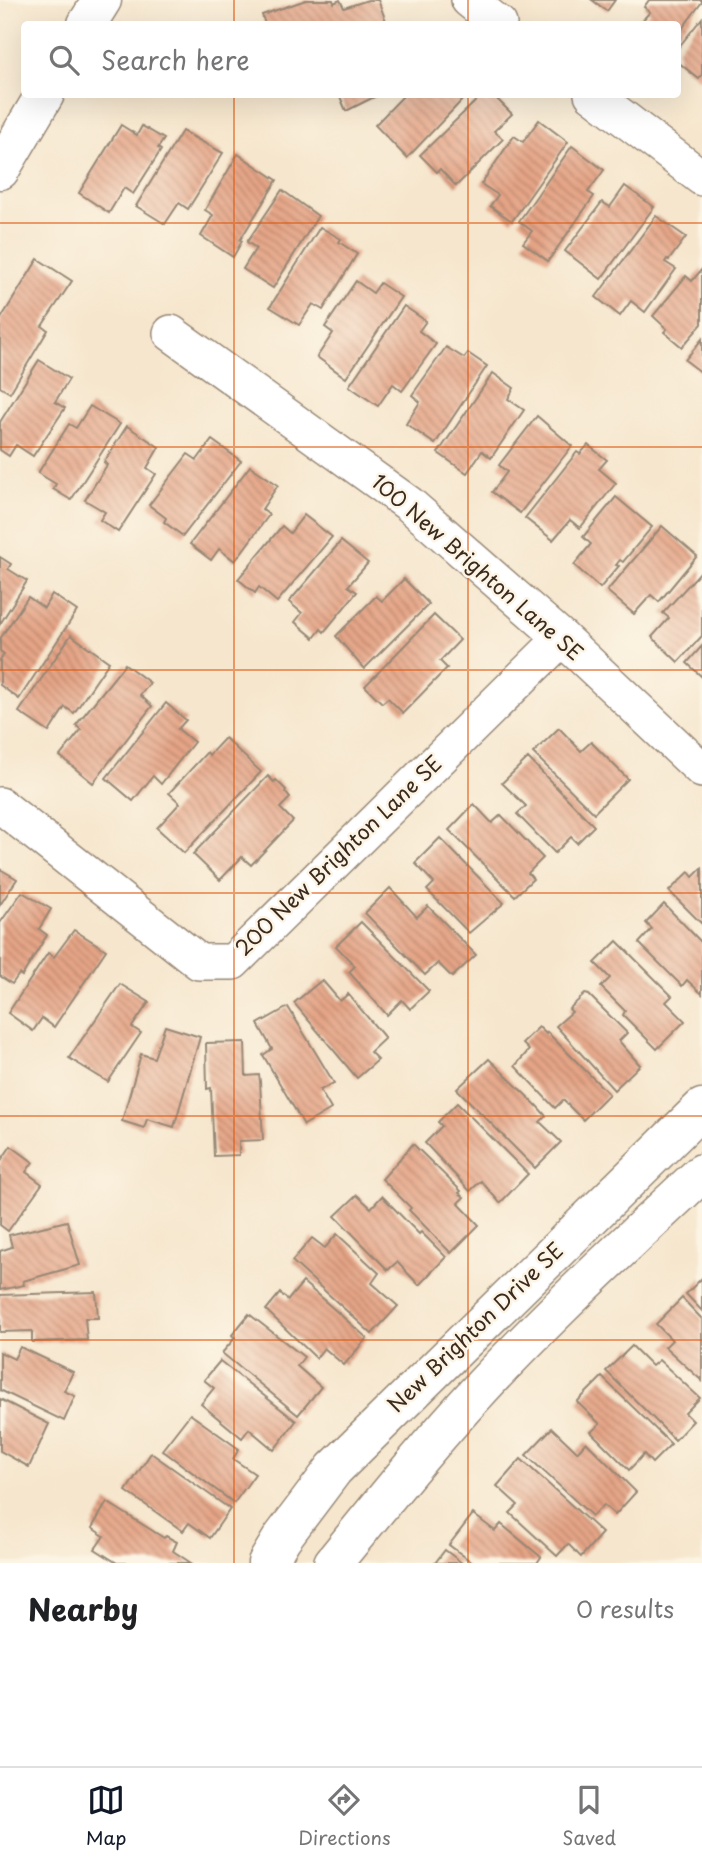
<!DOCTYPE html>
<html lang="en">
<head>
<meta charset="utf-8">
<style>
  body { margin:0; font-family:"Playpen Sans",sans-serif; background:#f2f2f2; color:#202124 }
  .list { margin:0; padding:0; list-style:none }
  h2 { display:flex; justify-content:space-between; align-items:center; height:91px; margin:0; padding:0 28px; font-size:30px }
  h2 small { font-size:23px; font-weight:400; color:#757577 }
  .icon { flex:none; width:38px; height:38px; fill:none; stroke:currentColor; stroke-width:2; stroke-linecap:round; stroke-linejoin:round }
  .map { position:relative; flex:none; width:702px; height:1563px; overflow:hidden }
  .search { position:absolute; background:#fff; box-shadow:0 7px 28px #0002; left:21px; right:21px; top:21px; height:77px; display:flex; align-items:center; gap:18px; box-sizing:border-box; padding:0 24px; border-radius:7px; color:#757577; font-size:26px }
  .sheet { height:203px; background:#fff }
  nav { display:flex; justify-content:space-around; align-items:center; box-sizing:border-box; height:98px; border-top:2px solid #e0e0e0; background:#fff; font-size:19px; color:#757577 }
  nav a { display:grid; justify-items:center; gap:4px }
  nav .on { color:#111827 }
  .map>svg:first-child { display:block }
  .building { fill:url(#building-back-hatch) }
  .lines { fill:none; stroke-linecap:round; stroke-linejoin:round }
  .street-casing { stroke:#988876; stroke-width:38 }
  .secondary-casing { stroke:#988876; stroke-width:41 }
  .street { stroke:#fff; stroke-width:35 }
  .secondary { stroke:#fff; stroke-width:38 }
  .grid { fill:none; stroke:#df570d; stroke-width:2; stroke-opacity:0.55 }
  .labels { text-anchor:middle; stroke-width:5; stroke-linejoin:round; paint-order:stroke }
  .street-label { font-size:21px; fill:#3b2a1e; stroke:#fcf5e5 }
</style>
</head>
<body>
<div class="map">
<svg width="702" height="1563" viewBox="0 0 702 1563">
  <defs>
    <pattern id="building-back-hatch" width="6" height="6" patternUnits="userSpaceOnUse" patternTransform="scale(1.75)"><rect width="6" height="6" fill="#e5a486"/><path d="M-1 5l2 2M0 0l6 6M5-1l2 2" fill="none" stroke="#bb866d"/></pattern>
  </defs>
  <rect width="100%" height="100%" fill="#fcf5e5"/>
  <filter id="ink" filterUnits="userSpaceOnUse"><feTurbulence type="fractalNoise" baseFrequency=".0143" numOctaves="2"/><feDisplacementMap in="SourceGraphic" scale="14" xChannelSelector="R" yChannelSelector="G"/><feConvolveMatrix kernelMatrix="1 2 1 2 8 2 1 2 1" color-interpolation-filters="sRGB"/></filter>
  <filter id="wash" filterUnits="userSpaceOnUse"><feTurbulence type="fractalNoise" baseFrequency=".00686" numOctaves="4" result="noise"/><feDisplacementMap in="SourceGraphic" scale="28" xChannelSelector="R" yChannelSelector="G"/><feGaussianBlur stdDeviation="1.57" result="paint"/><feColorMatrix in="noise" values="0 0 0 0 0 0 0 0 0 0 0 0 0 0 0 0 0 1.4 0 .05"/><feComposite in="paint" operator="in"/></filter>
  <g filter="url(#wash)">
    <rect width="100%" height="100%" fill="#f6e6cd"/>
    <g id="blocks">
      <g class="building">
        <polygon points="306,0 333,0 334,3 340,0 344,8 368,0 378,0 387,24 265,24 262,15"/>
        <polygon points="592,0 615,0 607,11"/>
        <polygon points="649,0 702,0 702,2 678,34 678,24 639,24 650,12 644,7"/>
        <polygon points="702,18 702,75 699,79 678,62 678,48"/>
        <polygon points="339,94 380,94 346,111"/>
        <polygon points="405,94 468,94 407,158 375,125"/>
        <polygon points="483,94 492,94 512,114 494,131 503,139 456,186 440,169 437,172 420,155"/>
        <polygon points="539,120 568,142 512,221 490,206 498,195 481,184 514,136 523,142"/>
        <polygon points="121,125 137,135 142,126 164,139 158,148 161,150 133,194 124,188 109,213 79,193"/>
        <polygon points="182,131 223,153 188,209 179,203 165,224 136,206"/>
        <polygon points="572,146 604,170 588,192 594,196 548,261 523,243 532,231 519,221"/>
        <polygon points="238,154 277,180 240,240 242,241 233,257 201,236 213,215 205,210"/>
        <polygon points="625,186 654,207 601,279 565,251 602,202 610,207"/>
        <polygon points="282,190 318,216 273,288 243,269 256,248 247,242"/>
        <polygon points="656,216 686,237 669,260 667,259 665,262 676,269 645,312 631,301 620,316 596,297"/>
        <polygon points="320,227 341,239 339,242 357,254 323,310 313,304 299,325 270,307"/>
        <polygon points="38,259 72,281 42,326 48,330 10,393 0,387 0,320"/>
        <polygon points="702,269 702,324 682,347 664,332 667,329 653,316 686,276 692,281"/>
        <polygon points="356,281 373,293 380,283 401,297 346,378 317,357 333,333 325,327"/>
        <polygon points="404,306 426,321 419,331 436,344 402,391 393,384 378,406 349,386"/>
        <polygon points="702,339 702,373 685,360"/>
        <polygon points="446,347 464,358 468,353 487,366 435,444 406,424 420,402 412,395"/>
        <polygon points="39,360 69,379 55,402 65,408 33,456 16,445 9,456 0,450 0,422"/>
        <polygon points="493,373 514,388 508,399 524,410 491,458 482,451 467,473 438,453"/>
        <polygon points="90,406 120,424 71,500 53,489 56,484 38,473 69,424 76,428"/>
        <polygon points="537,416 572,446 520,513 492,492 507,472 499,465"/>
        <polygon points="127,426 159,447 147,468 156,474 118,532 100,520 105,512 85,500 107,465 104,462"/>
        <polygon points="212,440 241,461 183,536 164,522 166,518 149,505 188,454 197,460"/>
        <polygon points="588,445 607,460 599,469 616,483 580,528 570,520 553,540 525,518 577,452 580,454"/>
        <polygon points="250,466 278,485 262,509 269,515 235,561 219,549 211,560 190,544"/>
        <polygon points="616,497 652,527 623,562 620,560 616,565 619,566 600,588 574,565 591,544 583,537"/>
        <polygon points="304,515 332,537 277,602 259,587 255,593 238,579 282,526 290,533"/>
        <polygon points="662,526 697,556 659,602 651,595 634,614 607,591"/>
        <polygon points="341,541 368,563 348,586 357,592 324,632 321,629 314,638 295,622 302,613 289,602"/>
        <polygon points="0,557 11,564 8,569 27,581 0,624"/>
        <polygon points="702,570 702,636 678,662 652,637 669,618 663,613"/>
        <polygon points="404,579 429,604 364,669 336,636 376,596 382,601"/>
        <polygon points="52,594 77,611 19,699 0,685 0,660 4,654 0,651 0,639 28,597 44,608"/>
        <polygon points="434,615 460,640 440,661 447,668 403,713 388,698 382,703 365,686"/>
        <polygon points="71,635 109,662 74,713 65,707 49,732 19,712"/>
        <polygon points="702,646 702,677 687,663"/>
        <polygon points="125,664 150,683 140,695 152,706 93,783 60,756 81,730 76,725"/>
        <polygon points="166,703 186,720 178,729 194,742 161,784 153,776 133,801 106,778"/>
        <polygon points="559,728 581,751 591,742 628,779 594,813 533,753"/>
        <polygon points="225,738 261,772 184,853 157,828 180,803 169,793 207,752 209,755"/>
        <polygon points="528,758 594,826 577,843 571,837 555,853 517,814 526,806 502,783"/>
        <polygon points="268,776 274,782 276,780 286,790 285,792 290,798 280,808 293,821 251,865 242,857 220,880 193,854"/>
        <polygon points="474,804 492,823 501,815 543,858 528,873 533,879 515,896 449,830"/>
        <polygon points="440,838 504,903 469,933 427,890 434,883 415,863"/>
        <polygon points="702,868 702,924 669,891 689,872 693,877"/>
        <polygon points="0,869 17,879 0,905"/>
        <polygon points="390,888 417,917 428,906 476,955 452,977 438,963 425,975 365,913"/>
        <polygon points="22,892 51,909 39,929 47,935 22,976 19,974 12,984 0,976 0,923"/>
        <polygon points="664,904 702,943 702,994 687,980 682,986 639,943 652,929 646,923"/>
        <polygon points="361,922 429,991 410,1009 402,1000 387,1015 349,972 355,966 336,946"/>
        <polygon points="74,930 106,950 54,1027 42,1018 33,1031 8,1013 48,953 54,957"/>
        <polygon points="617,941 672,996 666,1002 685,1021 657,1049 623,1015 625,1011 601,987 610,978 595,963"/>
        <polygon points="322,980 340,1001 348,994 385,1038 370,1052 378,1060 357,1078 294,1003"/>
        <polygon points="120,984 149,1002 132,1027 141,1033 108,1082 69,1058"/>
        <polygon points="585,994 589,995 627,1033 619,1041 640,1065 614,1090 556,1026 572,1012 569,1009"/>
        <polygon points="288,1007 334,1083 320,1090 331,1109 304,1125 263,1055 272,1049 258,1024"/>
        <polygon points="165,1026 200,1037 174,1127 147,1119 144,1128 122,1121 141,1054 154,1058"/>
        <polygon points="539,1027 546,1034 547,1032 609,1094 583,1120 563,1100 555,1108 515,1066 529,1050 522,1043"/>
        <polygon points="245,1042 246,1076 259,1075 260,1081 263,1140 239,1141 239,1155 214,1156 211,1088 207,1089 206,1043"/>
        <polygon points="489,1059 537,1106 546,1116 540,1122 561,1142 535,1168 457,1089"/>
        <polygon points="457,1103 528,1174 500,1203 481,1181 470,1191 425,1143 442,1126 438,1122"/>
        <polygon points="413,1144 461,1191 459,1193 464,1197 458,1203 479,1225 451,1253 409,1210 411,1208 382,1179"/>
        <polygon points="11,1146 33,1162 26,1172 42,1184 8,1231 0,1225 0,1162"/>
        <polygon points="357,1195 371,1208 382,1196 419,1234 421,1232 446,1257 419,1285 397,1262 388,1270 335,1216"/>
        <polygon points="67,1221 80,1265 23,1281 24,1285 0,1290 0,1251 12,1247 9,1235"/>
        <polygon points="337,1234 379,1273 372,1283 398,1306 372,1334 292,1261 312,1238 325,1248"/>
        <polygon points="702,1278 702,1311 686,1294"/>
        <polygon points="303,1282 367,1338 344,1365 324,1348 316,1358 266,1310 280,1293 288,1300"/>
        <polygon points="96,1292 98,1318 85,1318 87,1340 32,1342 32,1331 0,1332 0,1295"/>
        <polygon points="682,1298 702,1319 702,1381 665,1347 672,1340 656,1324"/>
        <polygon points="249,1314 304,1357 297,1366 321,1387 298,1415 222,1353 235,1338 232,1335"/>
        <polygon points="632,1346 652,1366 659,1360 700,1398 685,1413 693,1421 675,1440 606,1371"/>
        <polygon points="20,1347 73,1372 64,1391 75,1396 64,1421 0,1390 0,1352 14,1359"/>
        <polygon points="220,1361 296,1421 274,1450 249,1429 242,1438 201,1404 214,1388 204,1380"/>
        <polygon points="602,1377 671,1444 652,1463 644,1454 629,1470 591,1432 600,1424 577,1402"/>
        <polygon points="0,1399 49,1424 29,1467 0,1451"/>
        <polygon points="190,1414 239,1449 233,1459 255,1474 234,1503 162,1450"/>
        <polygon points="552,1428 577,1452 586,1442 636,1492 615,1515 604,1505 592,1516 526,1455"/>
        <polygon points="151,1453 230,1509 210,1538 189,1523 183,1531 126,1491"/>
        <polygon points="521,1459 602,1533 581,1557 568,1544 557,1556 510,1513 518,1505 497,1486"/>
        <polygon points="107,1502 164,1538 166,1536 177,1542 173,1551 191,1563 117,1563 95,1549 104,1536 92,1528"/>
        <polygon points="473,1514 495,1531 501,1524 541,1557 537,1563 473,1563 449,1545"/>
        <polygon points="445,1550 462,1563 435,1563"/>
      </g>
    </g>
  </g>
  <g filter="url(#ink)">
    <use href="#blocks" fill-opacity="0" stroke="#988876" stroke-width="2"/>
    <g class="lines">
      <g class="street-casing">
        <g id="street">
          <polyline points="469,0 499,24"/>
          <polyline points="592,94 702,178"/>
          <polyline points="171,333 409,504 562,638 702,770"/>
          <polyline points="0,805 199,962 233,962 562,638"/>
        </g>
      </g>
      <g class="secondary-casing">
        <g id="secondary">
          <polyline points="87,24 102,0"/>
          <polyline points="0,170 45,94"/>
          <polyline points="267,1563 282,1538 334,1469 702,1108"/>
          <path d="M333,1563C381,1504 429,1444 481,1388C551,1313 627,1243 702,1173"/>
        </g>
      </g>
      <use href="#street" class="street"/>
      <use href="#secondary" class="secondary"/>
    </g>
  </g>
  <path class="grid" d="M234,0V24M468,0V24M234,94V1563M468,94V1563M0,223H702M0,447H702M0,670H702M0,893H702M0,1116H702M0,1340H702"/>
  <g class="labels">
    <g class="street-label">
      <text transform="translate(477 568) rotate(41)" y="7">100 New Brighton Lane SE</text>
      <text transform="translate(339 856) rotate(-44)" y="7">200 New Brighton Lane SE</text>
      <text transform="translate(476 1328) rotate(-44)" y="7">New Brighton Drive SE</text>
    </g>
  </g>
</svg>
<div class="search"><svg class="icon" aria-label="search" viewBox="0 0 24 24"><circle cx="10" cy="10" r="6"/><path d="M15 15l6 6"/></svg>Search here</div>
</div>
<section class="sheet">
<h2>Nearby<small>0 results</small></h2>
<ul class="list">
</ul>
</section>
<nav>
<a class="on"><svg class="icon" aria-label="map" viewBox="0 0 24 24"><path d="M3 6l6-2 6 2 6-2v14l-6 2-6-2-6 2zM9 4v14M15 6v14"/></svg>Map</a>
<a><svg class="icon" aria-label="directions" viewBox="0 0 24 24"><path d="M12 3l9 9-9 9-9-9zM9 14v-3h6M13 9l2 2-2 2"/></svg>Directions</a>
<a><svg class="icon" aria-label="saved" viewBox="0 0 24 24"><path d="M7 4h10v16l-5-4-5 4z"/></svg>Saved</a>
</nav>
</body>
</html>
